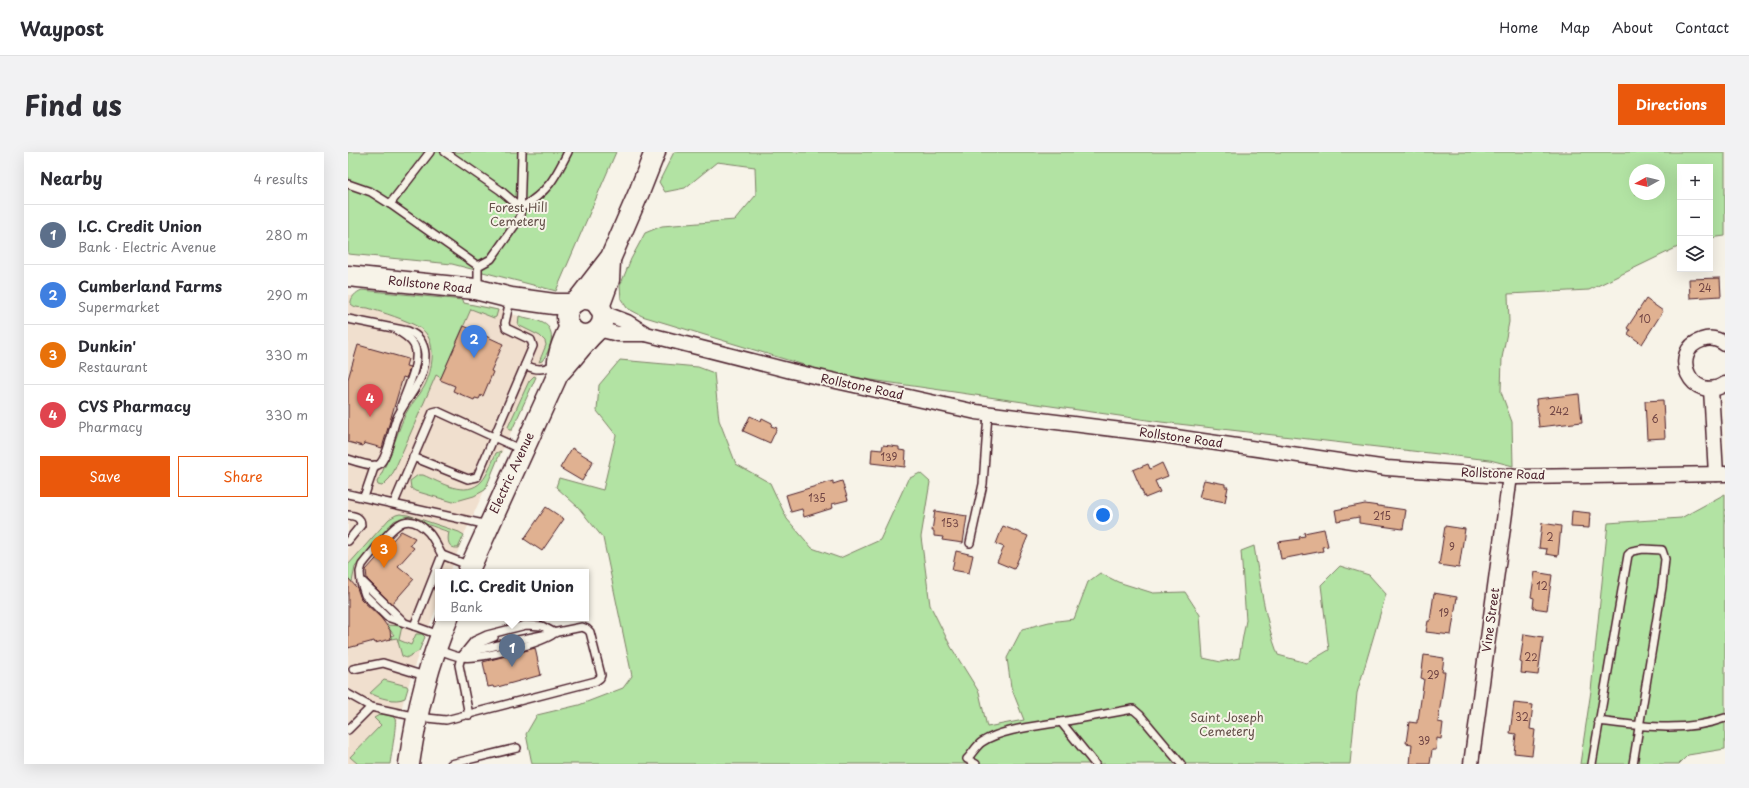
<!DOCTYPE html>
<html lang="en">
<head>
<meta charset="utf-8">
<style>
  body { margin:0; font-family:"Playpen Sans",sans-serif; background:#f2f2f3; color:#2b2b33 }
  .controls { position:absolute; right:12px; top:12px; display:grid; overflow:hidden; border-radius:0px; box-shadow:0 4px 16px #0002 }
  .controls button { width:36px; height:36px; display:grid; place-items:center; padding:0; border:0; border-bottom:1px solid #e1e1e2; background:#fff; color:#2b2b33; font:20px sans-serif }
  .compass { position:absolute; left:1281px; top:12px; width:36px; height:36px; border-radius:50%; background:#fff; box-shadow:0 4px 16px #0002; rotate:262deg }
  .you { position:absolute; left:755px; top:363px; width:14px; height:14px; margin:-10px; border:3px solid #fff; border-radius:50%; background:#1a73e8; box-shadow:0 0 0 6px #1a73e833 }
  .badge { display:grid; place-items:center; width:26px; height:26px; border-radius:50%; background:#ea580c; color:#fff; font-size:13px; font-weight:700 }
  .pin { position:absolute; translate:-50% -33px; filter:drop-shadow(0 1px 2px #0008) }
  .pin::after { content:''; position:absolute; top:21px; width:14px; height:12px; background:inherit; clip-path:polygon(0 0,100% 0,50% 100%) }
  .popup { position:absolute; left:87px; top:417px; width:154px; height:52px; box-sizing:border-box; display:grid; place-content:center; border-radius:0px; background:#fff; filter:drop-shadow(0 1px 3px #0005); font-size:13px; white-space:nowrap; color:#7c7c81 }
  .popup b { font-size:15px; color:#2b2b33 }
  .popup::after { content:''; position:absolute; left:50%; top:100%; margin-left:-8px; border:8px solid transparent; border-top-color:#fff }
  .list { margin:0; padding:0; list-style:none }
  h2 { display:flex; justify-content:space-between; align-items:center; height:52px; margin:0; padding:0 16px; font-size:17px }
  h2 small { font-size:13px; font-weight:400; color:#7c7c81 }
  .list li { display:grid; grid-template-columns:26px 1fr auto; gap:12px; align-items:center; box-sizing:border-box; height:60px; padding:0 16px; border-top:1px solid #e1e1e2 }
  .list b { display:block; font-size:15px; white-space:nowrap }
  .list p { margin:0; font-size:13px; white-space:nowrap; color:#7c7c81 }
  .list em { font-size:13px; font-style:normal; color:#7c7c81 }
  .actions { display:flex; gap:8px; padding:12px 16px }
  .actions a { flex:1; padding:9px 0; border:1px solid #ea580c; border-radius:0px; text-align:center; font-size:14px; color:#ea580c }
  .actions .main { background:#ea580c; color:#fff }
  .icon { flex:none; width:22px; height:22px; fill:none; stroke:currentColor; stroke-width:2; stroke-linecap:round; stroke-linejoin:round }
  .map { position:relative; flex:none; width:1377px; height:612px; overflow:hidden; border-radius:0px }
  header { display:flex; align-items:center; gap:24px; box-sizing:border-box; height:56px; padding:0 20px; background:#fff; border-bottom:1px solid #e1e1e2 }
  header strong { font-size:19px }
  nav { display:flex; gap:22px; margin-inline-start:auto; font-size:14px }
  .intro { display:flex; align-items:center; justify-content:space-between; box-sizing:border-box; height:96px; padding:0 24px }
  h1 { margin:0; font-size:28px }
  .button { padding:10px 18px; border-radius:0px; background:#ea580c; color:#fff; font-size:14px; font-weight:700 }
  main { display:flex; gap:24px; padding:0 24px }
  aside { flex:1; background:#fff; border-radius:0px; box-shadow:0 4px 16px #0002 }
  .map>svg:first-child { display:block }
  .built { fill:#f0dfce }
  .green { fill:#b2e3a3; stroke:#7e8167; fill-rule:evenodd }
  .building { fill:#e0b191; stroke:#4a1f2b }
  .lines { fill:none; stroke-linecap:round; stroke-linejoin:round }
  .lane-casing { stroke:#4a1f2b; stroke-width:10 }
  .street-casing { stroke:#4a1f2b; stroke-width:17 }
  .secondary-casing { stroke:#4a1f2b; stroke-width:23 }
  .lane { stroke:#f7f3e8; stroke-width:7 }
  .street { stroke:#f7f3e8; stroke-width:14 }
  .secondary { stroke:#f7f3e8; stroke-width:20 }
  .labels { text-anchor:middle; stroke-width:4; stroke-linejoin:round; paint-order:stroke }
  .number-label { font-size:10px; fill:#704444 }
  .park-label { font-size:12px; fill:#645049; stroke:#f7f3e8 }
  .street-label { font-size:12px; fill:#4a1f2b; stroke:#f7f3e8 }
</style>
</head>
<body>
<header>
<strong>Waypost</strong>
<nav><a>Home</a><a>Map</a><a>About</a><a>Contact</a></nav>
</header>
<div class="intro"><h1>Find us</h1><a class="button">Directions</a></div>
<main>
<aside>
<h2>Nearby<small>4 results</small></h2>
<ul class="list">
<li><span class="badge" style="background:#5c6f8a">1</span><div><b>I.C. Credit Union</b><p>Bank · Electric Avenue</p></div><em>280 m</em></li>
<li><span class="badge" style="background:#3f7fe0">2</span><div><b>Cumberland Farms</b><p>Supermarket</p></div><em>290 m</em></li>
<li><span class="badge" style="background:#e8710a">3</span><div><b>Dunkin'</b><p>Restaurant</p></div><em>330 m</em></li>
<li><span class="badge" style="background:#e0444e">4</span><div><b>CVS Pharmacy</b><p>Pharmacy</p></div><em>330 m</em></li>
</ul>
<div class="actions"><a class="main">Save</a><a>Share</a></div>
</aside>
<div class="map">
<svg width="1377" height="612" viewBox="0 0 1377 612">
  <rect width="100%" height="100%" fill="#f7f3e8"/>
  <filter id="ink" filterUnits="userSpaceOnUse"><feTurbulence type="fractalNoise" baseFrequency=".025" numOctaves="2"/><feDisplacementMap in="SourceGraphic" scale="8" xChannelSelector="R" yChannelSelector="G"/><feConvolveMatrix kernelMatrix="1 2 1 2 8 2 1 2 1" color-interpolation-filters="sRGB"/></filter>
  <g filter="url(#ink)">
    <polygon class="built" points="14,138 115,148 116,151 141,155 194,171 200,175 204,183 203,192 116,383 102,420 90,420 90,451 68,509 46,580 42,612 0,612 0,143 7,143"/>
    <g class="green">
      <polygon points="0,0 268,0 208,139 104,112 0,102"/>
      <path d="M326,0H1377V84L1362,86V15H1332V94L1241,138L1160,142L1161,170L1154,206L1153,240L1164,270L1165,314L1142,308L813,270L489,223L294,164L279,156L273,147L272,134L283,107L297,81L314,74L387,68L408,43L407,15L369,10L337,36L317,40L311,30ZM1287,18H1311V42H1287Z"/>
      <path d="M14,138L115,148L116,151L150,158L148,165L146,166L123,157L93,226L88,223L46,319L42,326L34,334L30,333L29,330C42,307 47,286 57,263C62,252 71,245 76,235C85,219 90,187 72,176C57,167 36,161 20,156C14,155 8,157 3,152C2,146 8,140 14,138Z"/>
      <path d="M171,164C178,166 188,167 195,171C210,178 202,199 194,209L191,210L198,193L197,189L192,184L170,173Z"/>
      <path d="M272,208L350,215L366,221L371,268L388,312L422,331L439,367L464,396L492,406L532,388L560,327L572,321L582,330L573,385L582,453L603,495L631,540L639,575L676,568L663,535L659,506L674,477L701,470L726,467L740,430L752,421L770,430L805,441L837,440L852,463L855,506L873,510L891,506L898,468L893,399L906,394C912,431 917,468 930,503L959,511L981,498L973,433L992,414L1021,423L1038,442L1009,541L1002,612H184L178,582L189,563L231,553L275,536L284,524L255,386L230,355L208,335L211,326L255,338L268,283L249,259L251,233Z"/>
      <polygon points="186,224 188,225 164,278 161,278 160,275 181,229"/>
      <path d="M153,299L137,338L126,344L105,350L67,339L63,336L62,329L70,323H75C92,330 118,347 134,329C140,322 144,310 148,301Z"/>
      <polygon points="1377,342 1377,597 1340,603 1331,612 1232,612 1243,539 1260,371 1333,366"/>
      <path d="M52,362L60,363L111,380L116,383L110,396C100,397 99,388 101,380C88,376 57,362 46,369L7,415L4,430L2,428L0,429V413L41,367L48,363Z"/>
      <polygon points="38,473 54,474 51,488 63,493 68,482 74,482 77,485 71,499 58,506 54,504 49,486 43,487 42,484 46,483"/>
      <path d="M36,528L59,534L60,536L57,546C47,551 31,546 22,541Z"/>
      <path d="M33,562C38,563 45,563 47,567C49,570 43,605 42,612H10L2,605L33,573L26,566Z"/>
    </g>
    <g class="building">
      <polygon points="1372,126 1373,144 1342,146 1341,127"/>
      <polygon points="1298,147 1315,159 1294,192 1280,182 1282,178 1279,176"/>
      <polygon points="116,174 155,192 143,219 145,220 135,244 133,243 131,247 127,246 126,248 105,239 107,234 92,228"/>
      <polygon points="10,193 60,207 58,214 62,215 60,222 58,226 55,225 34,296 16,291 15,294 0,290 0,227"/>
      <polygon points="1231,242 1234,270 1191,275 1188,247"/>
      <polygon points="1315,248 1317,286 1299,287 1297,249"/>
      <polygon points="402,264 413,269 414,266 424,271 423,274 429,276 422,291 395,279"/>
      <polygon points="535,293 551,295 551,298 558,299 557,315 523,311 524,297 534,298"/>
      <polygon points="224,296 245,309 234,329 212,316"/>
      <polygon points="814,311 820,324 807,329 812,340 797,346 785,318 800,312 802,317"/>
      <polygon points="856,328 877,332 877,335 880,335 877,350 851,345"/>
      <polygon points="485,329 485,332 494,329 500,348 484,352 485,356 456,365 454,357 443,360 438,343"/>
      <polygon points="1017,352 1058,358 1055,377 1011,371 1011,365 989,369 987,358"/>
      <polygon points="198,355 216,367 194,399 176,387"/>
      <polygon points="587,359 619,364 615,391 594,388 595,385 586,384 586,379 584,379"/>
      <polygon points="1224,359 1242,361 1241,376 1223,375"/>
      <polygon points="1194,371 1213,374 1210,404 1198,402 1199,397 1191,396"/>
      <polygon points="655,374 680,384 666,417 649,410 656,395 648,392"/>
      <polygon points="1097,374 1117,377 1111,416 1091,413"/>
      <polygon points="976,377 980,394 974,395 975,399 933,407 930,390 952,387 951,385 957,384 956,381"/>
      <polygon points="53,379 67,386 62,393 66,396 50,414 66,427 44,452 19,427 18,418"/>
      <polygon points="608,399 625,403 621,421 604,418"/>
      <polygon points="1187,420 1204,423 1199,458 1185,456 1186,446 1183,445"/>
      <polygon points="0,426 9,436 13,447 33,466 42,478 43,487 27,491 26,489 0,496"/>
      <polygon points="1086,441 1109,445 1103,483 1078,480 1080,469 1082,469"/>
      <polygon points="1176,482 1195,485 1190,523 1173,521 1174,511 1172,510"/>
      <polygon points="187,496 193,523 146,536 145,534 140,535 135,510"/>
      <polygon points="1076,503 1096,506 1094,520 1097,520 1090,570 1095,571 1093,587 1089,586 1088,598 1084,598 1082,612 1062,612 1064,592 1058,591 1061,570 1069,571 1069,568 1070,568 1076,527 1073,526"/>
      <polygon points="1166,551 1185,553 1182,577 1187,578 1184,603 1166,601 1168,582 1162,581"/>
    </g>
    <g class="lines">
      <g class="lane-casing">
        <g id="lane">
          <polyline points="97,0 152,38 173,56"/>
          <polyline points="0,32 23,40 42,52 130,114"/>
          <polyline points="42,52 82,0"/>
          <path d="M173,56C200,39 206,28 220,0"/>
          <polyline points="130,136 130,114 143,107 172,66 174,0"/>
          <path d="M0,167L60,179C70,183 76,191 77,202C78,231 58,244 48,268C44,278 39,309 30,313C24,315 6,309 0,307"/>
          <path d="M50,179C56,183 62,186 66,193C74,208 58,239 53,254"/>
          <path d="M177,213C187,218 198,219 207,211"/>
          <polyline points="65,305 120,327 129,325 185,194 183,188 158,176 157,171 162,148"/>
          <polyline points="0,342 140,373"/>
          <polyline points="16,345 27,313"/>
          <polyline points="46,351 85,260 89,259 174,298"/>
          <path d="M0,363C7,364 13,365 13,373L0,389"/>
          <polyline points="622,391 635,332 640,262"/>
          <polyline points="14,429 55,469"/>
          <path d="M66,474L39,465L17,443L13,431L12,420L14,413C20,405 27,397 34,389C49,371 61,359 81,381C86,387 90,396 94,403"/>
          <polyline points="91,483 66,474 94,403 122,414"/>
          <path d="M89,497C96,500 105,504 113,505C131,508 187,493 204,483"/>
          <polyline points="122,498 134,490 146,485"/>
          <polyline points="5,517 35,511 77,524"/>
          <polyline points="0,542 23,555 69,565 98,568 248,529 252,526 253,523 242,480 239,477 234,475 170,488 126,499 113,505"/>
          <polyline points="121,563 111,513 113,505 126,489 139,483 178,473 194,474 207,481"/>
          <path d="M1250,569C1292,574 1336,581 1377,566"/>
          <polyline points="0,578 23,555"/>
          <polyline points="103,612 169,596"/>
          <path d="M628,612L619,607C624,602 628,594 634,590C654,577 690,574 713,570"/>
          <polyline points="747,612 713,570 785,557 792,563 833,612"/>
          <polyline points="1244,612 1280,403 1284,399 1295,397 1314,398 1317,407 1314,435 1285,612"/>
        </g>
      </g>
      <g class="street-casing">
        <g id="street">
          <polyline points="253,160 279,170 298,182"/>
          <polyline points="250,177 270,182 298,182 443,219 628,260 814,283 1039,316 1168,325 1377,322"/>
          <path d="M1377,192C1370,187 1362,185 1354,188C1320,199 1343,253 1377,232"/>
          <polyline points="1363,237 1368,322"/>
          <polyline points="1123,612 1162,324"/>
        </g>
      </g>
      <g class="secondary-casing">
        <g id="secondary">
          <polyline points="0,124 127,137 163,146 206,152 224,152"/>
          <circle cx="237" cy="165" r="18"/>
          <polyline points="229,149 263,105 292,38 307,0"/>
          <polyline points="251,155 261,128 262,109"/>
          <path d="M210,222C208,205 214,190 222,175"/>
          <path d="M120,420L210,222C223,209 233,194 246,181"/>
          <path d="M61,612C68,563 80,512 100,466"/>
        </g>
      </g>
      <use href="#lane" class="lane"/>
      <use href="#street" class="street"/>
      <use href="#secondary" class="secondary"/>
    </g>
  </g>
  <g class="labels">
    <g class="number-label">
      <text x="1357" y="140">24</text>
      <text x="1297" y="171">10</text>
      <text x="1211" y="263">242</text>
      <text x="1307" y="271">6</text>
      <text x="541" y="309">139</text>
      <text x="469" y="350">135</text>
      <text x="1034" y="368">215</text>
      <text x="602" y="375">153</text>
      <text x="1202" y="389">2</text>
      <text x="1104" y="399">9</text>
      <text x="1194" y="438">12</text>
      <text x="1096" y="465">19</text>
      <text x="1183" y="509">22</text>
      <text x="1085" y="527">29</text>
      <text x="1174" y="569">32</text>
      <text x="1076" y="593">39</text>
    </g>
    <g class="park-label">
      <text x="170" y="60">Forest Hill<tspan x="170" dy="14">Cemetery</tspan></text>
      <text x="879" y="570">Saint Joseph<tspan x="879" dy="14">Cemetery</tspan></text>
    </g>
    <g class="street-label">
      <text transform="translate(82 133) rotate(6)" y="4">Rollstone Road</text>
      <text transform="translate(514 235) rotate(12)" y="4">Rollstone Road</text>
      <text transform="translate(833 286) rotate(8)" y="4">Rollstone Road</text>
      <text transform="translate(164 321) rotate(-65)" y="4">Electric Avenue</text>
      <text transform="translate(1155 322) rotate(2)" y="4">Rollstone Road</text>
      <text transform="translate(1143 468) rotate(-82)" y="4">Vine Street</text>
    </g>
  </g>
</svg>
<div class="controls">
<button>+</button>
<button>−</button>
<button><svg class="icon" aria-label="layers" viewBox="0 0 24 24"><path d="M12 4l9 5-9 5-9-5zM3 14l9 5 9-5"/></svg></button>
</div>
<svg class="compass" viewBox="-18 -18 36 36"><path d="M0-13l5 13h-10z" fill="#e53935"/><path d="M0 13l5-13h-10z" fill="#7c7c81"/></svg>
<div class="you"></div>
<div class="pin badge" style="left:164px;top:515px;background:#5c6f8a">1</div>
<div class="popup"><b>I.C. Credit Union</b>Bank</div>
<div class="pin badge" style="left:126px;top:206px;background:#3f7fe0">2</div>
<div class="pin badge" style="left:36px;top:416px;background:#e8710a">3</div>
<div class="pin badge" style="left:22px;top:265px;background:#e0444e">4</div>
</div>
</main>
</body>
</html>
